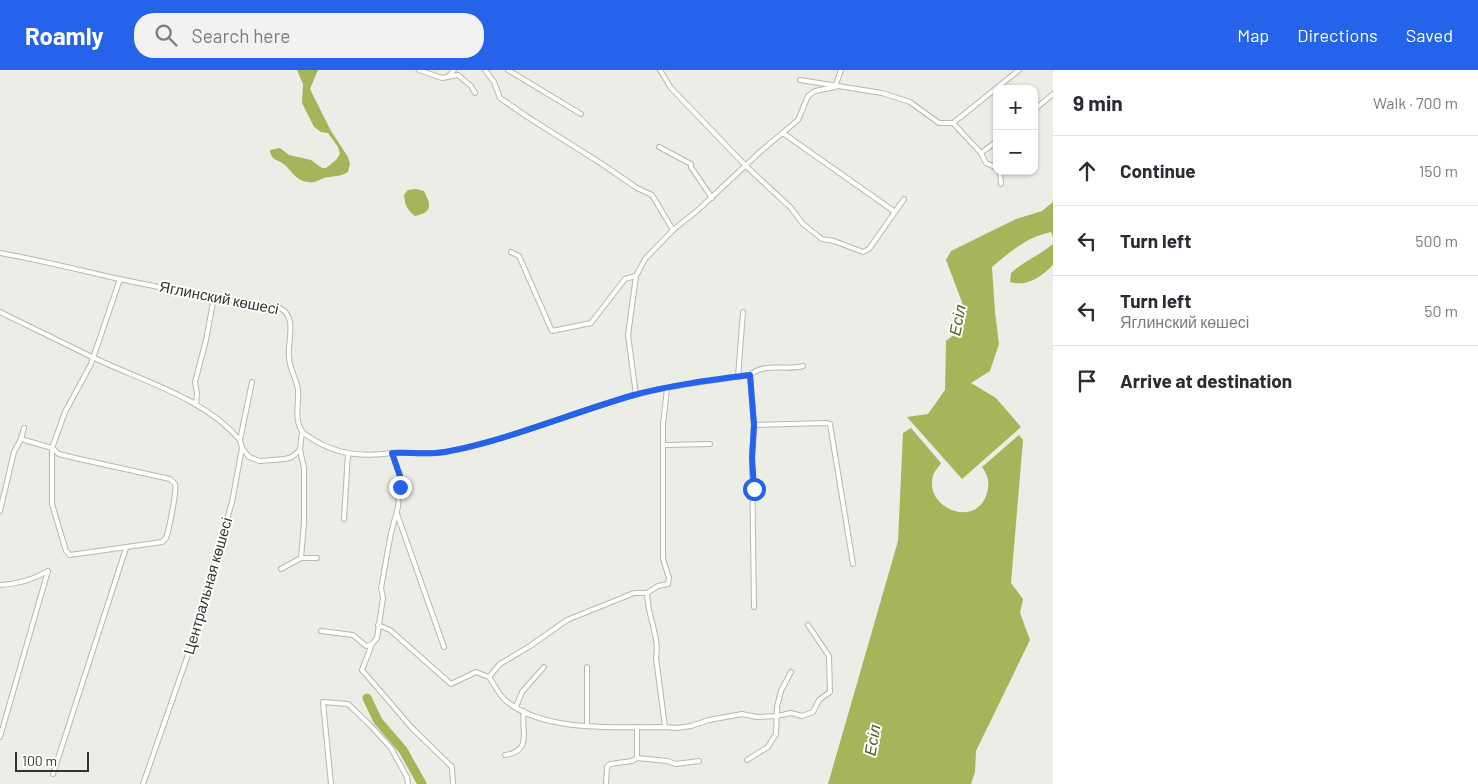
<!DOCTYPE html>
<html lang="en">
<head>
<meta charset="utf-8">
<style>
  body { margin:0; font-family:Barlow,sans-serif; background:#f2f2f3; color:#2b2b33 }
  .controls { position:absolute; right:15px; top:15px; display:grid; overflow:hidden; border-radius:10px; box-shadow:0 1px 4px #0004 }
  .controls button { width:45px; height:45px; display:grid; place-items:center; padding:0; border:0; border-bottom:1px solid #e1e1e2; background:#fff; color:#2b2b33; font:25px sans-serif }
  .scale { position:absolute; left:15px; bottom:12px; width:74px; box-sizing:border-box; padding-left:5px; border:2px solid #323330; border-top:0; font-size:14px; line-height:18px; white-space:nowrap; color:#323330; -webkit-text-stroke:4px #fff; paint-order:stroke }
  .stop { position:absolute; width:15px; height:15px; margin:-11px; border:4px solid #2563eb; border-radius:50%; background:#fff }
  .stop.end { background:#2563eb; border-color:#fff; box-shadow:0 1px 5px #0008 }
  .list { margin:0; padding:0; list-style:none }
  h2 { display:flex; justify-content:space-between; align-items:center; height:65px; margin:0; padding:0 20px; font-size:21px }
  h2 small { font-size:16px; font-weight:400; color:#7c7c81 }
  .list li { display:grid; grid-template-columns:32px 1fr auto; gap:15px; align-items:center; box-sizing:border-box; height:70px; padding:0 20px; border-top:1px solid #e1e1e2 }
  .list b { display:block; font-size:19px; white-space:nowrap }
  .list p { margin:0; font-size:16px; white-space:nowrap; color:#7c7c81 }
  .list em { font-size:16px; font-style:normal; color:#7c7c81 }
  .icon { flex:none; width:28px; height:28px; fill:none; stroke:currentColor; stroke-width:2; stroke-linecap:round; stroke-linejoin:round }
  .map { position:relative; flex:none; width:1053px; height:714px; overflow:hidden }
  header { display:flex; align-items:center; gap:30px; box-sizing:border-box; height:70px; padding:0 25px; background:#2563eb; color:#fff }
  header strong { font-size:24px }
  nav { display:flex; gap:28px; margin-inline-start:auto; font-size:18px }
  .search { width:350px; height:45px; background:#f2f2f3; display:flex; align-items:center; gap:12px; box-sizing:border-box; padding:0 18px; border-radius:20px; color:#7c7c81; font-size:19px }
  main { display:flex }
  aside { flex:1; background:#fff }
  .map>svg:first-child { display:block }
  .water { fill:#a5b65a }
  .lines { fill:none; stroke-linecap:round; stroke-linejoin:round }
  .river { stroke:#a5b65a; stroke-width:9 }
  .street-casing { stroke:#b6b8b1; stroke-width:6 }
  .street { stroke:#fff; stroke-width:4 }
  .route { stroke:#2563eb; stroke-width:6 }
  .labels { text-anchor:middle; stroke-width:4; stroke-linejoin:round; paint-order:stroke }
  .street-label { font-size:15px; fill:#323330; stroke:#fff }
  .water-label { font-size:16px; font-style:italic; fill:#525d1c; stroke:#fff }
</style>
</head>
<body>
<header>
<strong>Roamly</strong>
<div class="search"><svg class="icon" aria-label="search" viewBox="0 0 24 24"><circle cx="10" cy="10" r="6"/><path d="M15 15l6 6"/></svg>Search here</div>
<nav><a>Map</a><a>Directions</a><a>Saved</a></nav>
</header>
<main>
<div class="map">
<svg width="1053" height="714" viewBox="0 0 1053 714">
  <rect width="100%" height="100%" fill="#ecede6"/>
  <g class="water">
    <path d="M297,0H318L310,19L331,61L348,87L350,94L348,102C342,106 336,106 329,107C324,107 319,111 314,112C299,114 294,104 285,95C278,89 271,91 270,80L280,78L289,85L311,90L322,98H326L336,90L340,84L338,77L328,63L321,62L314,57L302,33L303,14Z"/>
    <path d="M416,119L424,121C431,135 433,142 415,146C407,140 405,135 404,125L408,120Z"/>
    <path d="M1053,132V167L1051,162C1027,167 1011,181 992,197L995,242L999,274L990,301L971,313L996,328L1021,357L962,409L907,347L928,344L945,320L946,271L962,258V232L946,190L951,181L1016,149L1042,141Z"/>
    <path d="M1053,174V195C1041,207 1028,217 1010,212L1011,203C1024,191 1040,185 1053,174Z"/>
    <path d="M911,358L941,393C939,397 934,401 933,406C924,438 974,458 986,426C990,415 989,406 982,397L1019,365L1023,370L1011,513L1023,529L1020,543L1030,570L976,681L975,702L971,714H828L898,471L903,363Z"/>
  </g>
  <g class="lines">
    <polyline class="river" points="367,628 378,651 403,680 422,714"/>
    <g class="street-casing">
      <g id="street">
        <polyline points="419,0 442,8 458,5 471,16 475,23"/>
        <polyline points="485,0 494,12 500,28 526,46 602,94 637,118 652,125 673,160"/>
        <polyline points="508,0 581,44"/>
        <polyline points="660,0 671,18 746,96 791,138 803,154 822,169 834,171 863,182 869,179 904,129"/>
        <polyline points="448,7 454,0"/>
        <polyline points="800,10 882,23 910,32 939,53 953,53 981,83 986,93 997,98"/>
        <polyline points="835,17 841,0"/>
        <polyline points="1034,40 1053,24"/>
        <polyline points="953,53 1019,0"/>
        <polyline points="783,63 895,142"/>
        <polyline points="659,77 691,94 691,97 712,128"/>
        <polyline points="981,83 997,71"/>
        <polyline points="1000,101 1001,114"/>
        <polyline points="511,182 519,186 552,261 591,253 625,209 636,206"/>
        <path d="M0,183C40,190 79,200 119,209C172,220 226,230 280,238C298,247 287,272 289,287C289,299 297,309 298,320C299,333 294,350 302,361C303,364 308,366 311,368C334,384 364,387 392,383L400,406L398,437L391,463L381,518L383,528L377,568L372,574L362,600L412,658L452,697L453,714"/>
        <path d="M0,242C31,257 61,272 92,287C142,311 203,327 240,370"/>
        <polyline points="750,305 754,355 752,388 754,537"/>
        <polyline points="738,307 743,242"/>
        <polyline points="636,325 628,265 636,206 645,189 673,160 698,140 761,81 798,50 808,26 815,21 835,17"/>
        <polyline points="196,335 197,323 195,312 206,270 214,227"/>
        <polyline points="754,355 826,353 830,354 853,494"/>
        <polyline points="302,362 300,380 304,398 304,453 301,488 317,488"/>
        <path d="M21,369L52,378L59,384L75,388L170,409L175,414C177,421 169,460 166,468L162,472L70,485L66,481L52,434V378L65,342L91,294L120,209"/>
        <polyline points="664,375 710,374"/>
        <polyline points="242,378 249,387 260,391 285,389 292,387 300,380"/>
        <path d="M392,383C409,382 427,385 445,382C509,370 571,343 634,325C671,315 711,311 750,305C765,292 786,301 803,296"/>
        <polyline points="0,441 14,382 21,369 24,358"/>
        <polyline points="397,444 444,577"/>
        <polyline points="344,449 348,383"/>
        <polyline points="281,499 301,488"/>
        <path d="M0,515C18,514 33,510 48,501"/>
        <polyline points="378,555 390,560 451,614 476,602 489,607 500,594 530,576 567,550 634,523 647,523"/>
        <polyline points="321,561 353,565 366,576 372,574"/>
        <polyline points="587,597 587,656"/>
        <path d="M489,607C494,614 498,623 504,629C541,663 618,657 665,657L677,658L691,656L709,650L742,644L757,647L777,646L791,643L802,646L813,642L819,630L830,622L829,586L808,555"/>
        <polyline points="516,637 522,622 544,597"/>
        <path d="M665,657L656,588C660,567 647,545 647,523L658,516L668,514L669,508L663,489V354L667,319"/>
        <polyline points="0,667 48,501"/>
        <path d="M505,685C534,681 520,659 524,641"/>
        <polyline points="637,688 637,657"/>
        <polyline points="747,690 768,677 776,664 777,637 781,621 791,602"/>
        <polyline points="53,704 126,478"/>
        <polyline points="143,714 189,582 232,432 242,378 240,370 252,312"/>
        <polyline points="331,714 323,632 348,634 370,655 391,678 407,707 408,714"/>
        <polyline points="606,714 607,697 610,694 632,691 637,688 667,691 676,694 699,691"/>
      </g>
    </g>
    <use href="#street" class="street"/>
  </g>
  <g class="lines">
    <path class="route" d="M400,417V406L392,383C409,382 427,385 445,382C509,370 571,343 634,325C671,315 711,310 750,305L754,355L752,388L754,419"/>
  </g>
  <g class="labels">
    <g class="street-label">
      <text transform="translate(219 228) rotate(11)" y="5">Яглинский көшесі</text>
      <text transform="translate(208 516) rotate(-74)" y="5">Центральная көшесі</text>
    </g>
    <g class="water-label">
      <text transform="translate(957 250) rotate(-79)" y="6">Есіл</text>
      <text transform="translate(872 670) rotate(-80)" y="6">Есіл</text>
    </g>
  </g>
</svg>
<div class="controls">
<button>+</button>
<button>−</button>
</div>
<div class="scale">100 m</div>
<div class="stop" style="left:754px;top:419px"></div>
<div class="stop end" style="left:400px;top:417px"></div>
</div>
<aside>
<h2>9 min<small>Walk · 700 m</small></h2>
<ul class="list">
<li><svg class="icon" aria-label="ahead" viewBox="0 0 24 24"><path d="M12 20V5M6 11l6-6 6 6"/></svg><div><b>Continue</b></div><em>150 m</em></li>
<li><svg class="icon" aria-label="left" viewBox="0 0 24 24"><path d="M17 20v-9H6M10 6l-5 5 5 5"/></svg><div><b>Turn left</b></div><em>500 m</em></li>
<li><svg class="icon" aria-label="left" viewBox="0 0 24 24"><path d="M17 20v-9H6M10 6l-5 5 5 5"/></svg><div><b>Turn left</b><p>Яглинский көшесі</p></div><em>50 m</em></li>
<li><svg class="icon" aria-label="arrive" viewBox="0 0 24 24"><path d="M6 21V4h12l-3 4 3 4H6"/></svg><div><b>Arrive at destination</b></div></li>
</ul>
</aside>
</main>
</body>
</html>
